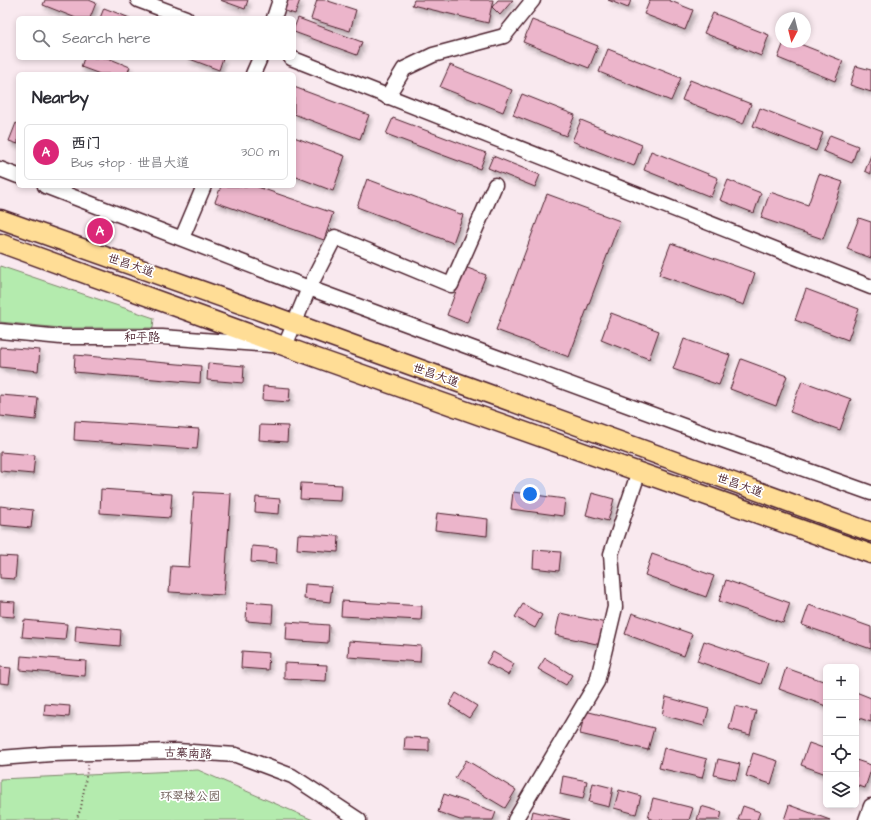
<!DOCTYPE html>
<html lang="en">
<head>
<meta charset="utf-8">
<style>
  body { margin:0; font-family:"Architects Daughter","LXGW WenKai TC",sans-serif; background:#f2f2f3; color:#2b2b33 }
  .controls { position:absolute; right:12px; bottom:12px; display:grid; overflow:hidden; border-radius:6px; box-shadow:0 2px 6px #0003 }
  .controls button { width:36px; height:36px; display:grid; place-items:center; padding:0; border:0; border-bottom:1px solid #e1e1e2; background:#fff; color:#2b2b33; font:20px sans-serif }
  .compass { position:absolute; left:775px; top:12px; width:36px; height:36px; border-radius:50%; background:#fff; box-shadow:0 2px 6px #0003; rotate:187deg }
  .you { position:absolute; left:530px; top:494px; width:14px; height:14px; margin:-10px; border:3px solid #fff; border-radius:50%; background:#1a73e8; box-shadow:0 0 0 6px #1a73e833 }
  .badge { display:grid; place-items:center; width:26px; height:26px; border-radius:50%; background:#db2777; color:#fff; font-size:13px; font-weight:700 }
  .pin { position:absolute; translate:-50% -50%; border:2px solid #fff; box-shadow:0 1px 4px #0006 }
  .list { margin:0; padding:0; list-style:none }
  h2 { display:flex; justify-content:space-between; align-items:center; height:52px; margin:0; padding:0 16px; font-size:17px }
  h2 small { font-size:13px; font-weight:400; color:#7c7c81 }
  .list li { display:grid; grid-template-columns:26px 1fr auto; gap:12px; align-items:center; box-sizing:border-box; height:56px; margin:0 8px 8px; padding:0 8px; border:1px solid #e1e1e2; border-radius:6px }
  .list b { display:block; font-size:15px; white-space:nowrap }
  .list p { margin:0; font-size:13px; white-space:nowrap; color:#7c7c81 }
  .list em { font-size:13px; font-style:normal; color:#7c7c81 }
  .icon { flex:none; width:22px; height:22px; fill:none; stroke:currentColor; stroke-width:2; stroke-linecap:round; stroke-linejoin:round }
  .map { position:relative; flex:none; width:871px; height:820px; overflow:hidden }
  .search { position:absolute; background:#fff; box-shadow:0 2px 6px #0003; left:16px; top:16px; width:280px; height:44px; display:flex; align-items:center; gap:10px; box-sizing:border-box; padding:0 14px; border-radius:6px; color:#7c7c81; font-size:15px }
  .panel { position:absolute; background:#fff; box-shadow:0 2px 6px #0003; left:16px; top:72px; width:280px; height:116px; border-radius:6px }
  .map>svg:first-child { display:block }
  .green { fill:#b4ebae; stroke:#7f856c }
  .building { fill:#ecb5cb; stroke:#4a1f2b; filter:url(#shadow) }
  .lines { fill:none; stroke-linecap:round; stroke-linejoin:round }
  .minor-casing { stroke:#4a1f2b; stroke-width:17 }
  .major-casing { stroke:#4a1f2b; stroke-width:21 }
  .path { stroke:#4a1f2b; stroke-width:2; stroke-dasharray:1 3; stroke-linecap:butt }
  .minor { stroke:#fff; stroke-width:14 }
  .major { stroke:#ffdd96; stroke-width:18 }
  .labels { text-anchor:middle; stroke-width:3.5; stroke-linejoin:round; paint-order:stroke }
  .street-label { font-size:12px; fill:#4a1f2b; stroke:#fff }
  .park-label { font-size:12px; fill:#64524c; stroke:#fff }
</style>
</head>
<body>
<div class="map">
<svg width="871" height="820" viewBox="0 0 871 820">
  <defs>
    <filter id="shadow"><feDropShadow dx="2.5" dy="4" stdDeviation="2" flood-color="#0004"/></filter>
  </defs>
  <rect width="100%" height="100%" fill="#f9e9ef"/>
  <filter id="ink" filterUnits="userSpaceOnUse"><feTurbulence type="fractalNoise" baseFrequency=".025" numOctaves="2"/><feDisplacementMap in="SourceGraphic" scale="8" xChannelSelector="R" yChannelSelector="G"/><feConvolveMatrix kernelMatrix="1 2 1 2 8 2 1 2 1" color-interpolation-filters="sRGB"/></filter>
  <g filter="url(#ink)">
    <g class="green">
      <polygon points="0,266 154,318 153,328 61,328 0,322"/>
      <polygon points="198,770 313,820 0,820 0,779"/>
    </g>
    <g class="building">
      <polygon points="45,0 89,0 96,3 90,18 76,18 43,5"/>
      <polygon points="220,0 248,0 245,9"/>
      <polygon points="285,0 300,0 295,14 282,10"/>
      <polygon points="317,0 325,0 356,10 350,31 311,19"/>
      <polygon points="414,0 493,0 488,23 412,5"/>
      <polygon points="498,0 513,0 500,15 492,7"/>
      <polygon points="608,0 631,0 628,8"/>
      <polygon points="650,0 668,0 693,10 685,30 644,14"/>
      <polygon points="104,8 130,18 100,18"/>
      <polygon points="713,13 769,35 761,56 704,33"/>
      <polygon points="298,18 362,42 357,55 294,32 294,28"/>
      <polygon points="532,20 598,46 589,68 523,42"/>
      <polygon points="784,42 795,42 843,61 835,81 778,58"/>
      <polygon points="608,49 681,78 671,101 599,72"/>
      <polygon points="84,58 108,58 130,67 127,74 100,74 81,67"/>
      <polygon points="187,58 223,58 219,70"/>
      <polygon points="450,65 512,90 503,112 440,87"/>
      <polygon points="856,66 871,70 871,92 850,85"/>
      <polygon points="690,80 751,104 743,124 682,100"/>
      <polygon points="294,87 369,115 360,139 294,114"/>
      <polygon points="522,94 575,115 566,136 513,115"/>
      <polygon points="760,108 823,133 816,151 753,126"/>
      <polygon points="393,118 486,153 480,169 386,134"/>
      <polygon points="581,120 642,145 634,166 572,141"/>
      <polygon points="16,123 18,124 18,144 9,141"/>
      <polygon points="830,135 858,146 852,163 823,151"/>
      <polygon points="294,137 345,156 333,191 294,176"/>
      <polygon points="651,151 718,178 711,197 644,170"/>
      <polygon points="871,155 871,174 865,171"/>
      <polygon points="493,156 540,175 535,187 488,168"/>
      <polygon points="819,174 843,182 823,239 761,218 770,192 808,205"/>
      <polygon points="367,179 463,215 453,243 357,207"/>
      <polygon points="728,180 761,193 754,213 720,200"/>
      <polygon points="221,186 255,186 333,213 324,240 215,202"/>
      <polygon points="547,194 620,221 569,357 496,330"/>
      <polygon points="859,218 871,222 871,258 847,249"/>
      <polygon points="671,243 755,273 744,305 659,275"/>
      <polygon points="465,267 486,275 467,323 447,315"/>
      <polygon points="806,289 859,309 848,340 795,320"/>
      <polygon points="611,313 659,331 649,359 601,340"/>
      <polygon points="684,339 730,355 719,385 673,369"/>
      <polygon points="0,347 40,350 38,371 0,367"/>
      <polygon points="75,355 201,366 200,383 74,372"/>
      <polygon points="741,359 787,376 776,406 730,389"/>
      <polygon points="208,363 244,366 243,383 207,380"/>
      <polygon points="802,381 851,399 840,430 790,412"/>
      <polygon points="263,386 290,388 289,402 262,400"/>
      <polygon points="0,395 38,398 36,420 0,416"/>
      <polygon points="75,421 199,429 197,449 74,440"/>
      <polygon points="260,425 288,426 287,442 259,440"/>
      <polygon points="0,452 35,455 33,474 0,471"/>
      <polygon points="301,483 342,485 341,501 300,499"/>
      <polygon points="101,489 172,494 170,518 100,513"/>
      <polygon points="194,492 231,494 224,595 169,592 171,566 189,567"/>
      <polygon points="513,492 565,499 563,516 511,509"/>
      <polygon points="592,493 614,499 608,521 586,515"/>
      <polygon points="256,497 280,499 279,514 255,512"/>
      <polygon points="0,506 33,510 31,528 0,525"/>
      <polygon points="437,513 488,519 487,536 435,530"/>
      <polygon points="298,534 339,536 338,552 297,549"/>
      <polygon points="252,546 277,548 276,564 251,562"/>
      <polygon points="534,550 561,552 559,571 533,568"/>
      <polygon points="652,554 714,576 706,597 645,575"/>
      <polygon points="0,556 17,557 15,579 0,578"/>
      <polygon points="726,580 790,603 783,623 719,601"/>
      <polygon points="305,584 332,586 330,602 304,599"/>
      <polygon points="0,601 15,602 14,617 0,616"/>
      <polygon points="342,601 422,606 421,620 341,616"/>
      <polygon points="247,602 273,604 272,623 246,621"/>
      <polygon points="523,604 542,615 535,628 515,617"/>
      <polygon points="809,605 871,627 871,649 802,625"/>
      <polygon points="560,613 606,623 601,645 555,635"/>
      <polygon points="632,613 692,634 684,656 625,634"/>
      <polygon points="24,620 67,624 65,640 22,637"/>
      <polygon points="287,622 329,625 328,643 286,640"/>
      <polygon points="76,625 121,630 120,646 75,642"/>
      <polygon points="349,641 421,646 420,662 348,657"/>
      <polygon points="704,641 768,663 761,684 697,661"/>
      <polygon points="242,651 269,653 268,670 241,668"/>
      <polygon points="493,652 514,664 508,675 486,663"/>
      <polygon points="21,656 86,661 85,676 20,670"/>
      <polygon points="545,658 572,675 566,685 538,669"/>
      <polygon points="284,663 327,665 326,681 284,679"/>
      <polygon points="0,667 11,668 9,684 0,683"/>
      <polygon points="786,668 826,682 826,706 779,689"/>
      <polygon points="856,692 871,698 871,722 856,717"/>
      <polygon points="456,693 477,706 469,718 449,705"/>
      <polygon points="666,697 709,709 704,726 662,715"/>
      <polygon points="45,704 70,706 69,717 44,715"/>
      <polygon points="735,706 756,711 750,735 729,729"/>
      <polygon points="585,711 654,728 648,750 580,734"/>
      <polygon points="405,737 429,738 429,751 404,750"/>
      <polygon points="809,743 826,749 826,774 801,765"/>
      <polygon points="664,748 707,759 702,778 659,768"/>
      <polygon points="753,753 778,761 771,784 746,776"/>
      <polygon points="718,759 740,764 736,780 714,775"/>
      <polygon points="466,760 516,790 505,808 455,778"/>
      <polygon points="856,760 871,765 871,770 865,788 856,785"/>
      <polygon points="563,776 587,781 583,799 560,794"/>
      <polygon points="593,783 613,788 609,807 589,802"/>
      <polygon points="619,790 641,796 636,814 614,808"/>
      <polygon points="444,794 496,812 493,820 460,820 438,812"/>
      <polygon points="653,798 693,808 689,820 654,820 648,818"/>
      <polygon points="789,805 830,820 784,820"/>
      <polygon points="701,806 722,812 720,820 697,820"/>
      <polygon points="743,806 760,812 757,820 738,820"/>
      <polygon points="533,811 570,820 531,820"/>
    </g>
    <g class="lines">
      <g class="minor-casing">
        <g id="minor">
          <polyline points="138,0 186,18"/>
          <polyline points="274,18 280,0"/>
          <polyline points="291,58 871,287"/>
          <polyline points="253,74 260,58"/>
          <polyline points="387,97 404,69 433,55 504,36 533,0"/>
          <polyline points="0,169 18,176"/>
          <polyline points="45,186 309,288 700,432 871,493"/>
          <polyline points="182,238 204,186"/>
          <polyline points="0,331 61,337 162,337 285,346 309,288 335,237 451,285 495,185"/>
          <polyline points="0,758 51,754 177,751 236,755 292,776 359,820"/>
          <polyline points="515,820 597,682 615,607 611,554 639,471"/>
          <polyline points="866,820 871,806"/>
        </g>
      </g>
      <g class="major-casing">
        <g id="major">
          <polyline points="0,219 271,315 871,532"/>
          <polyline points="0,243 314,357 871,554"/>
        </g>
      </g>
      <polyline class="path" points="76,820 81,808 88,765"/>
      <use href="#minor" class="minor"/>
      <use href="#major" class="major"/>
    </g>
  </g>
  <g class="labels">
    <g class="street-label">
      <text transform="translate(131 265) rotate(19)" y="4">世昌大道</text>
      <text x="142" y="341">和平路</text>
      <text transform="translate(436 375) rotate(20)" y="4">世昌大道</text>
      <text transform="translate(740 485) rotate(20)" y="4">世昌大道</text>
      <text transform="translate(188 753) rotate(3)" y="4">古寨南路</text>
    </g>
    <g class="park-label">
      <text x="190" y="800">环翠楼公园</text>
    </g>
  </g>
</svg>
<div class="controls">
<button>+</button>
<button>−</button>
<button><svg class="icon" aria-label="locate" viewBox="0 0 24 24"><circle cx="12" cy="12" r="6"/><path d="M12 2v4M12 18v4M2 12h4M18 12h4"/></svg></button>
<button><svg class="icon" aria-label="layers" viewBox="0 0 24 24"><path d="M12 4l9 5-9 5-9-5zM3 14l9 5 9-5"/></svg></button>
</div>
<svg class="compass" viewBox="-18 -18 36 36"><path d="M0-13l5 13h-10z" fill="#e53935"/><path d="M0 13l5-13h-10z" fill="#7c7c81"/></svg>
<div class="you"></div>
<div class="pin badge" style="left:100px;top:231px">A</div>
<div class="search"><svg class="icon" aria-label="search" viewBox="0 0 24 24"><circle cx="10" cy="10" r="6"/><path d="M15 15l6 6"/></svg>Search here</div>
<section class="panel">
<h2>Nearby<small></small></h2>
<ul class="list">
<li><span class="badge">A</span><div><b>西门</b><p>Bus stop · 世昌大道</p></div><em>300 m</em></li>
</ul>
</section>
</div>
</body>
</html>
